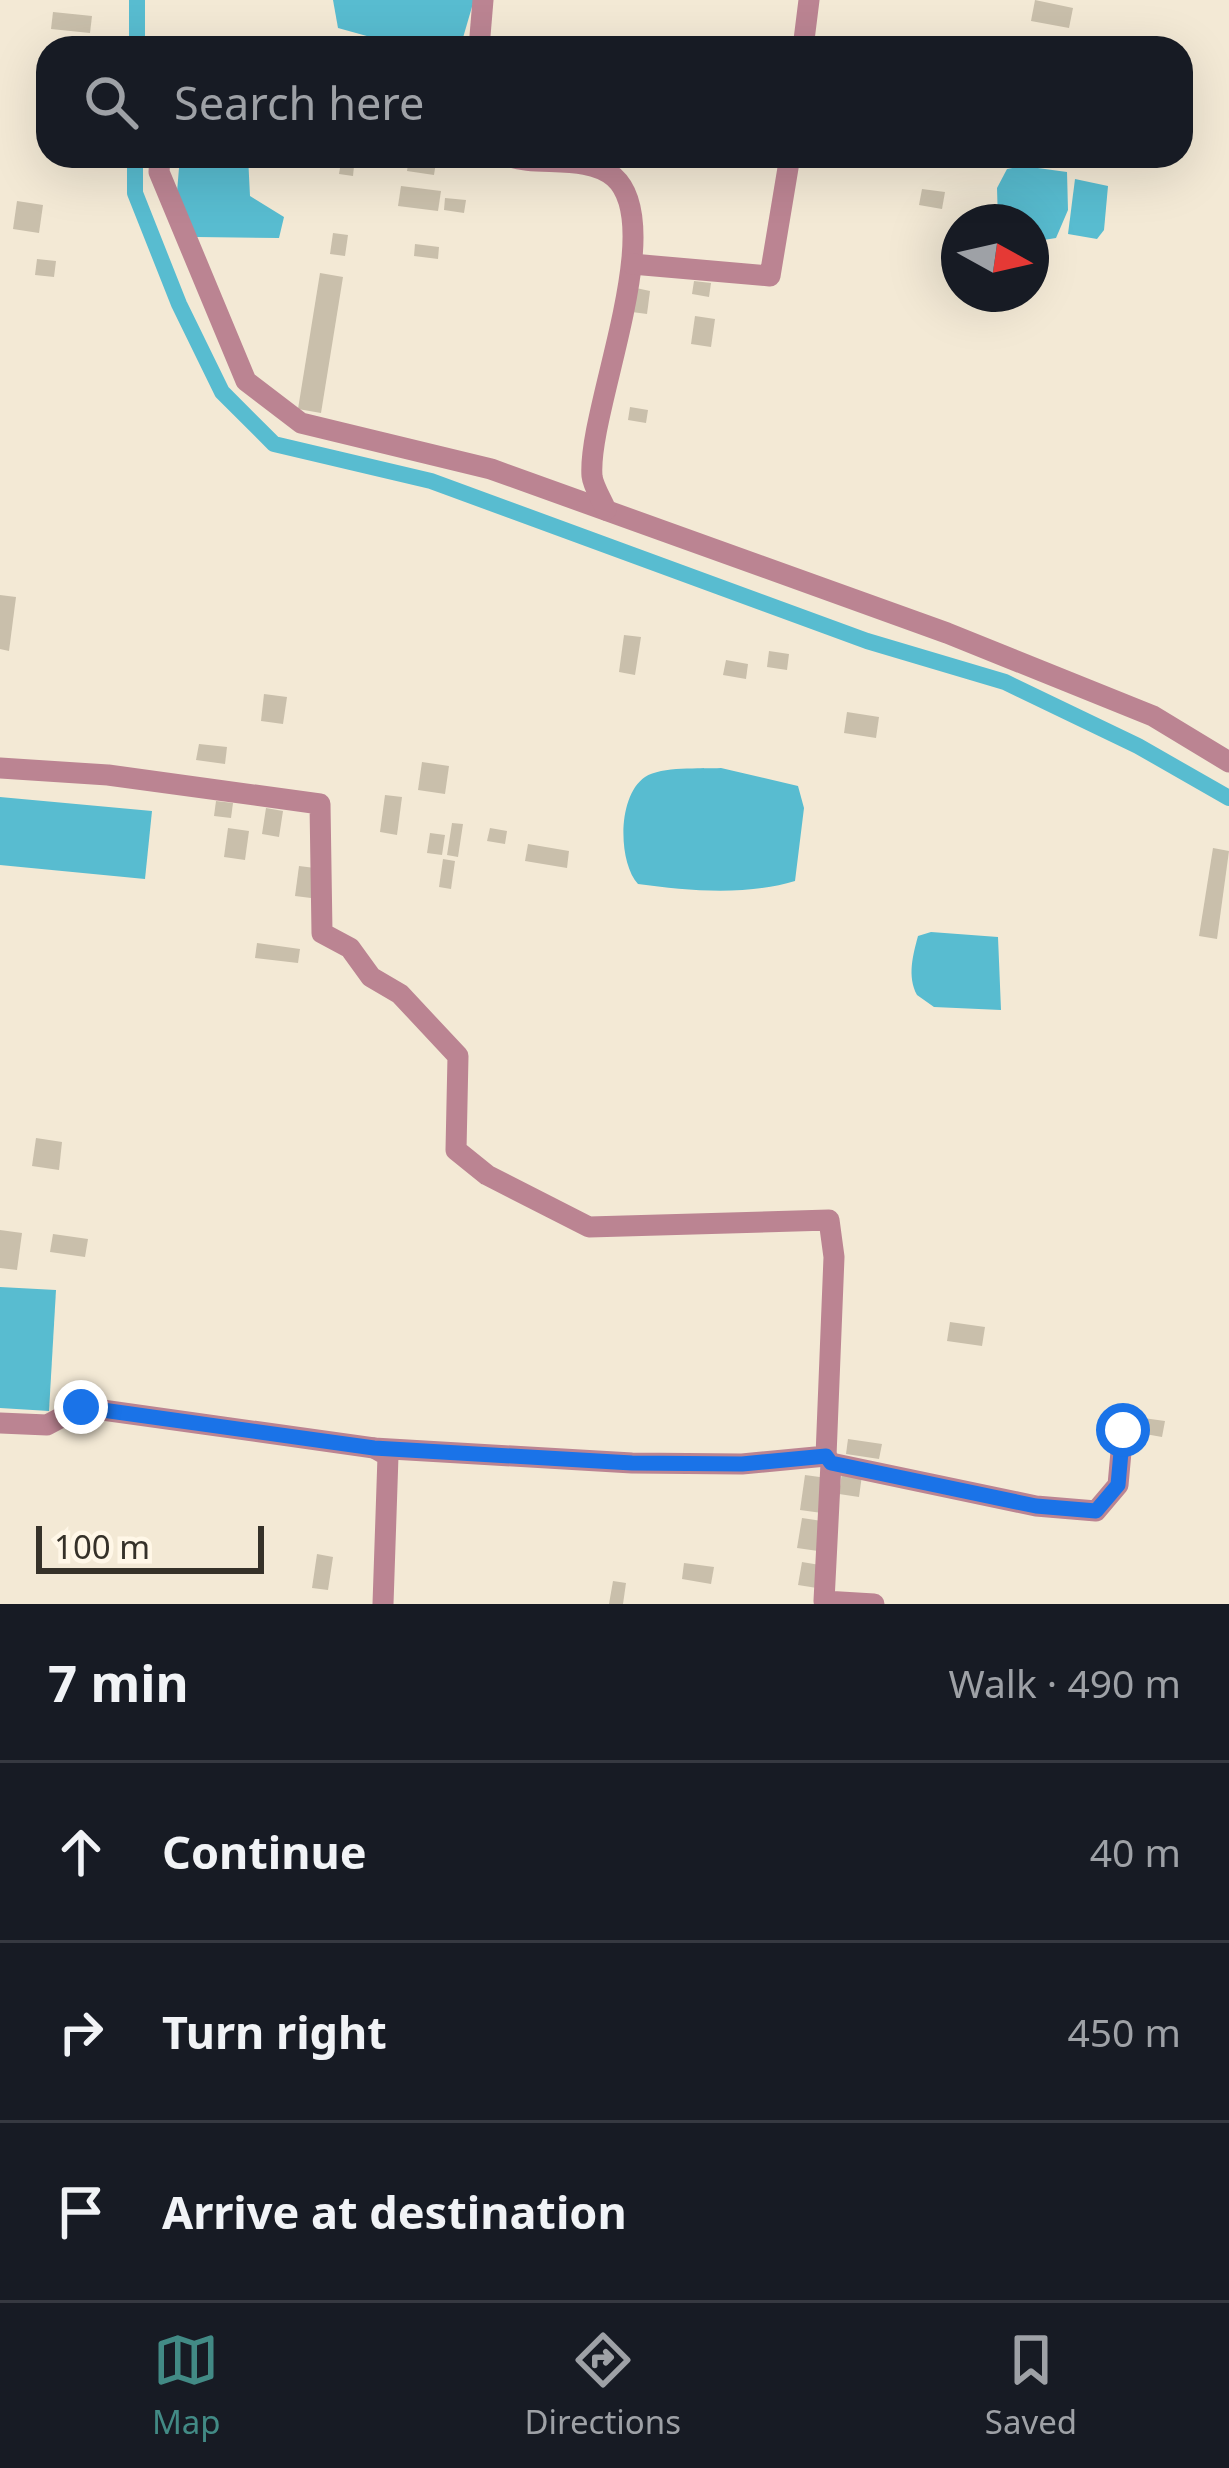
<!DOCTYPE html>
<html lang="en">
<head>
<meta charset="utf-8">
<style>
  body { margin:0; font-family:"Noto Sans",sans-serif; background:#20242c; color:#f1f3f6 }
  .compass { position:absolute; left:941px; top:204px; width:108px; height:108px; border-radius:50%; background:#171b24; box-shadow:0 12px 48px #0002; rotate:98deg }
  .scale { position:absolute; left:36px; bottom:30px; width:228px; box-sizing:border-box; padding-left:12px; border:6px solid #353129; border-top:0; font-size:33px; line-height:42px; white-space:nowrap; color:#353129; -webkit-text-stroke:9px #fff7e7; paint-order:stroke }
  .stop { position:absolute; width:36px; height:36px; margin:-27px; border:9px solid #1a73e8; border-radius:50%; background:#fff }
  .stop.end { background:#1a73e8; border-color:#fff; box-shadow:0 3px 12px #0008 }
  .list { margin:0; padding:0; list-style:none }
  h2 { display:flex; justify-content:space-between; align-items:center; height:156px; margin:0; padding:0 48px; font-size:51px }
  h2 small { font-size:39px; font-weight:400; color:#9ea1a6 }
  .list li { display:grid; grid-template-columns:78px 1fr auto; gap:36px; align-items:center; box-sizing:border-box; height:180px; padding:0 48px; border-top:3px solid #363941 }
  .list b { display:block; font-size:45px; white-space:nowrap }
  .list em { font-size:39px; font-style:normal; color:#9ea1a6 }
  .icon { flex:none; width:66px; height:66px; fill:none; stroke:currentColor; stroke-width:2; stroke-linecap:round; stroke-linejoin:round }
  .map { position:relative; flex:none; width:1229px; height:1604px; overflow:hidden }
  .search { position:absolute; background:#171b24; box-shadow:0 12px 48px #0002; left:36px; right:36px; top:36px; height:132px; display:flex; align-items:center; gap:30px; box-sizing:border-box; padding:0 42px; border-radius:36px; color:#9ea1a6; font-size:45px }
  .sheet { height:696px; background:#171b24 }
  nav { display:flex; justify-content:space-around; align-items:center; box-sizing:border-box; height:168px; border-top:3px solid #363941; background:#171b24; font-size:33px; color:#9ea1a6 }
  nav a { display:grid; justify-items:center; gap:6px }
  nav .on { color:#428a85 }
  .map>svg:first-child { display:block }
  .water { fill:#58bcd0 }
  .lines { fill:none; stroke-linecap:round; stroke-linejoin:round }
  .canal { stroke:#58bcd0; stroke-width:16 }
  .building { fill:#c9bfab }
  .minor { stroke:#bb8492; stroke-width:21 }
  .route { stroke:#1a73e8; stroke-width:15 }
</style>
</head>
<body>
<div class="map">
<svg width="1229" height="1604" viewBox="0 0 1229 1604">
  <rect width="100%" height="100%" fill="#f3e9d5"/>
  <g class="water">
    <polygon points="333,0 474,0 460,48 410,48 338,28"/>
    <polygon points="180,156 248,156 250,196 284,217 279,238 197,237 176,204"/>
    <polygon points="1023,166 1067,172 1068,210 1056,238 1031,242 1031,222 998,222 997,188 1007,169"/>
    <polygon points="1075,179 1108,186 1104,230 1097,239 1068,234"/>
    <path d="M721,768L798,786L804,808L795,881C745,896 689,891 638,884C618,862 617,796 645,777C662,766 700,769 721,768Z"/>
    <polygon points="0,797 152,811 145,879 0,865"/>
    <path d="M931,932L998,937L1001,1010L934,1007L917,995C907,976 913,955 918,936Z"/>
    <polygon points="0,1287 56,1290 49,1411 0,1408"/>
  </g>
  <g class="lines">
    <g class="canal">
      <polyline points="137,48 137,0"/>
      <polyline points="135,156 135,193 179,304 222,392 274,444 431,481 867,641 1005,682 1138,746 1229,798"/>
    </g>
  </g>
  <g class="building">
    <polygon points="1035,0 1073,8 1069,28 1031,21"/>
    <polygon points="53,12 92,16 90,33 51,29"/>
    <polygon points="342,156 355,156 353,176 339,174"/>
    <polygon points="409,158 436,162 434,175 407,171"/>
    <polygon points="401,186 441,191 438,211 398,206"/>
    <polygon points="922,189 945,192 942,209 919,205"/>
    <polygon points="445,198 466,200 464,213 444,210"/>
    <polygon points="17,201 43,205 39,233 13,229"/>
    <polygon points="333,233 348,235 345,256 330,254"/>
    <polygon points="415,244 439,247 438,259 414,256"/>
    <polygon points="37,259 56,261 54,277 35,275"/>
    <polygon points="320,273 343,277 321,413 298,409"/>
    <polygon points="694,281 711,283 709,297 692,294"/>
    <polygon points="636,288 650,291 647,314 632,312"/>
    <polygon points="695,316 715,319 711,347 691,344"/>
    <polygon points="630,407 648,410 646,423 628,420"/>
    <polygon points="0,595 16,597 9,651 0,649"/>
    <polygon points="624,635 641,637 635,675 619,672"/>
    <polygon points="769,651 789,654 787,670 767,667"/>
    <polygon points="726,660 748,664 746,679 723,675"/>
    <polygon points="264,694 287,697 283,724 261,721"/>
    <polygon points="847,712 879,717 876,738 844,733"/>
    <polygon points="199,744 227,747 225,764 196,760"/>
    <polygon points="422,762 449,766 445,794 418,790"/>
    <polygon points="385,795 402,797 397,835 380,832"/>
    <polygon points="216,801 233,803 231,818 214,816"/>
    <polygon points="266,808 283,811 279,837 262,834"/>
    <polygon points="452,823 463,824 458,857 447,855"/>
    <polygon points="228,828 249,831 245,860 224,857"/>
    <polygon points="490,828 507,831 505,844 487,841"/>
    <polygon points="430,833 445,835 442,855 427,853"/>
    <polygon points="528,844 569,851 567,868 525,861"/>
    <polygon points="1213,848 1229,851 1217,939 1199,936"/>
    <polygon points="443,859 455,861 451,889 439,887"/>
    <polygon points="299,866 315,868 311,898 295,896"/>
    <polygon points="257,943 300,949 298,963 255,958"/>
    <polygon points="36,1138 62,1142 59,1170 32,1166"/>
    <polygon points="0,1230 22,1233 17,1270 0,1268"/>
    <polygon points="53,1234 88,1239 85,1257 50,1252"/>
    <polygon points="950,1322 985,1327 982,1346 947,1341"/>
    <polygon points="1136,1417 1165,1421 1162,1437 1134,1432"/>
    <polygon points="848,1439 882,1444 879,1459 846,1454"/>
    <polygon points="842,1472 862,1475 859,1497 839,1494"/>
    <polygon points="805,1475 827,1478 822,1513 800,1510"/>
    <polygon points="802,1518 822,1521 818,1551 797,1548"/>
    <polygon points="317,1554 333,1557 328,1590 312,1588"/>
    <polygon points="802,1562 820,1565 817,1588 798,1585"/>
    <polygon points="684,1563 714,1567 711,1584 682,1579"/>
    <polygon points="613,1581 626,1583 623,1604 609,1604"/>
  </g>
  <g class="lines">
    <g class="minor">
      <polyline points="169,48 197,48"/>
      <polyline points="479,48 483,0"/>
      <polyline points="803,48 809,0"/>
      <polyline points="160,156 159,172 246,381 301,423 491,469 947,633 1153,716 1229,762"/>
      <path d="M507,156C537,167 587,154 614,177C669,226 587,411 592,476C593,486 602,500 606,510"/>
      <polyline points="632,264 770,276 790,156"/>
      <polyline points="0,768 108,775 320,804 322,933 350,948 371,977 400,994 458,1056 456,1150 487,1175 589,1227 829,1220 834,1257 826,1456 742,1464 632,1463 374,1448 81,1407 47,1425 0,1423"/>
      <polyline points="374,1448 388,1456 383,1604"/>
      <polyline points="826,1456 831,1463 824,1601 874,1604"/>
      <polyline points="831,1463 1036,1506 1096,1511 1118,1485 1123,1430"/>
    </g>
  </g>
  <g class="lines">
    <polyline class="route" points="81,1407 374,1448 632,1463 742,1464 826,1456 831,1463 1036,1506 1096,1511 1118,1485 1123,1430"/>
  </g>
</svg>
<svg class="compass" viewBox="-18 -18 36 36"><path d="M0-13l5 13h-10z" fill="#e53935"/><path d="M0 13l5-13h-10z" fill="#9ea1a6"/></svg>
<div class="scale">100 m</div>
<div class="stop" style="left:1123px;top:1430px"></div>
<div class="stop end" style="left:81px;top:1407px"></div>
<div class="search"><svg class="icon" aria-label="search" viewBox="0 0 24 24"><circle cx="10" cy="10" r="6"/><path d="M15 15l6 6"/></svg>Search here</div>
</div>
<section class="sheet">
<h2>7 min<small>Walk · 490 m</small></h2>
<ul class="list">
<li><svg class="icon" aria-label="ahead" viewBox="0 0 24 24"><path d="M12 20V5M6 11l6-6 6 6"/></svg><div><b>Continue</b></div><em>40 m</em></li>
<li><svg class="icon" aria-label="right" viewBox="0 0 24 24"><path d="M7 20v-9h11M14 6l5 5-5 5"/></svg><div><b>Turn right</b></div><em>450 m</em></li>
<li><svg class="icon" aria-label="arrive" viewBox="0 0 24 24"><path d="M6 21V4h12l-3 4 3 4H6"/></svg><div><b>Arrive at destination</b></div></li>
</ul>
</section>
<nav>
<a class="on"><svg class="icon" aria-label="map" viewBox="0 0 24 24"><path d="M3 6l6-2 6 2 6-2v14l-6 2-6-2-6 2zM9 4v14M15 6v14"/></svg>Map</a>
<a><svg class="icon" aria-label="directions" viewBox="0 0 24 24"><path d="M12 3l9 9-9 9-9-9zM9 14v-3h6M13 9l2 2-2 2"/></svg>Directions</a>
<a><svg class="icon" aria-label="saved" viewBox="0 0 24 24"><path d="M7 4h10v16l-5-4-5 4z"/></svg>Saved</a>
</nav>
</body>
</html>
